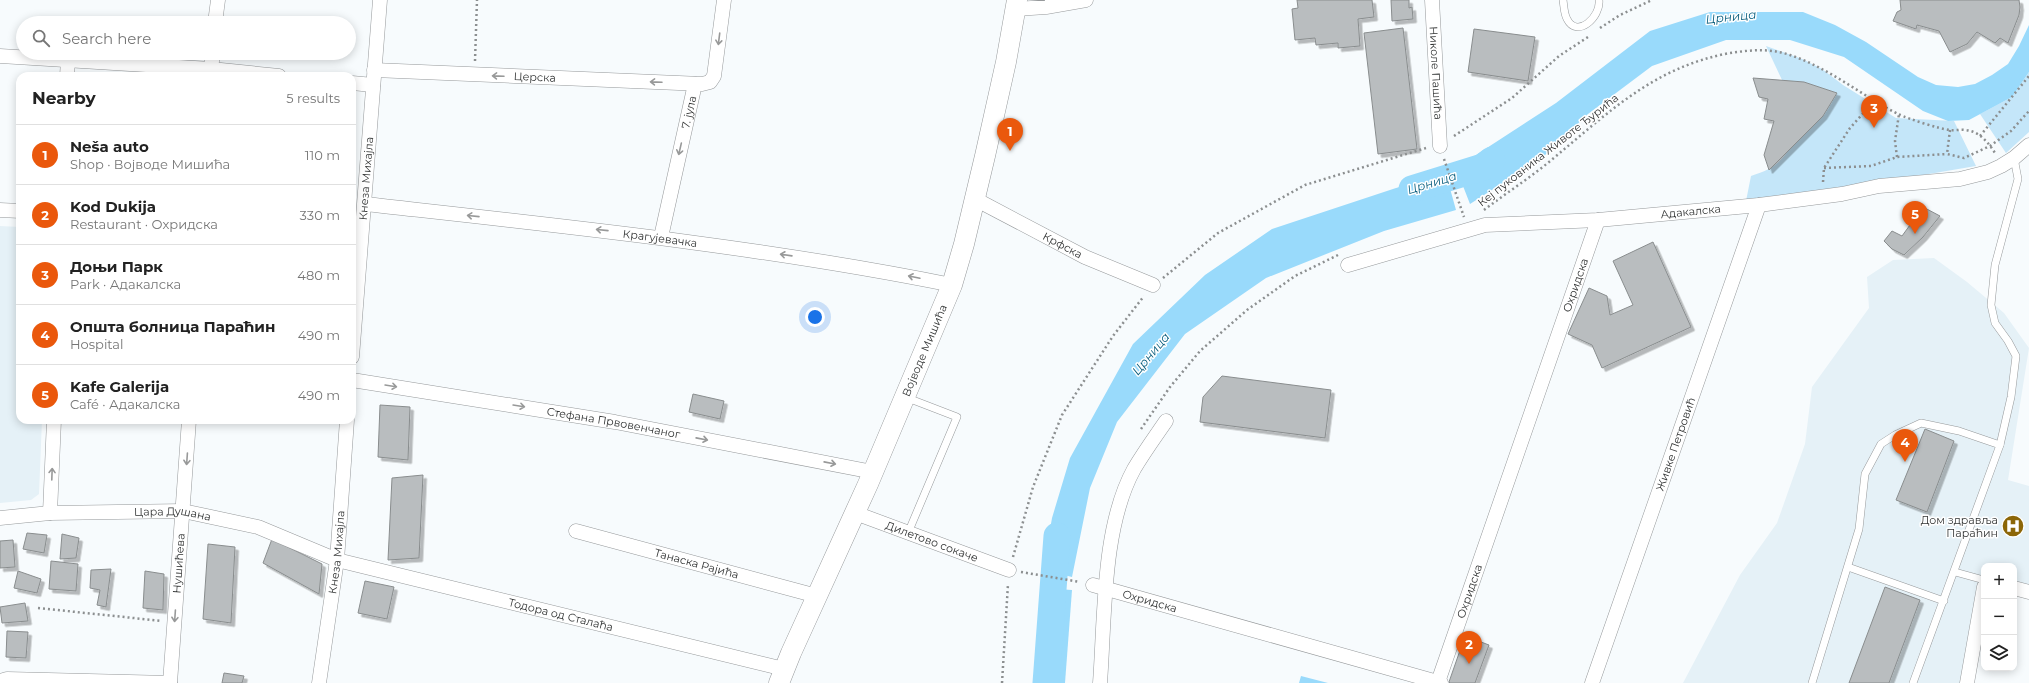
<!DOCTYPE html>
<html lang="en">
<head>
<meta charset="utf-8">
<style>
  body { margin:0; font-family:Montserrat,sans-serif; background:#f6f6f6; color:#222 }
  .controls { position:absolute; right:12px; bottom:12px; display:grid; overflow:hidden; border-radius:8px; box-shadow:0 2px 10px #0003 }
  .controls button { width:36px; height:36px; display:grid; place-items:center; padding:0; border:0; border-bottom:1px solid #e0e0e0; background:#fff; color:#222; font:20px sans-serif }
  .you { position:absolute; left:815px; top:317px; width:14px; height:14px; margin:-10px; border:3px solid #fff; border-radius:50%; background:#1a73e8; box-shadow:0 0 0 6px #1a73e833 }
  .badge { display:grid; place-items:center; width:26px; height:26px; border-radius:50%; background:#ea580c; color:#fff; font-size:13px; font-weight:700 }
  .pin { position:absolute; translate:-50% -33px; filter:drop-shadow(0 1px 2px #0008) }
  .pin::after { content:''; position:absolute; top:21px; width:14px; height:12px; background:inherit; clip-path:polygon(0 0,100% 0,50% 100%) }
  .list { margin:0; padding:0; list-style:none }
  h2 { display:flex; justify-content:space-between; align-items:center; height:52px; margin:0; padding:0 16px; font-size:17px }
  h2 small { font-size:13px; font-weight:400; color:#767676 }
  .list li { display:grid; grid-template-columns:26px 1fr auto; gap:12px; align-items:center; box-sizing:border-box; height:60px; padding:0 16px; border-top:1px solid #e0e0e0 }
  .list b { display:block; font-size:15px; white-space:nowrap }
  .list p { margin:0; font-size:13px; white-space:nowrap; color:#767676 }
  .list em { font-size:13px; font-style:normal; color:#767676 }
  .icon { flex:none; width:22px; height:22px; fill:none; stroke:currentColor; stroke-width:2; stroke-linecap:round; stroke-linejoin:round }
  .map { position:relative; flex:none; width:2029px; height:683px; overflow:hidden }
  .search { position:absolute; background:#fff; box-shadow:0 2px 10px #0003; left:16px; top:16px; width:340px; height:44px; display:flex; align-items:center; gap:10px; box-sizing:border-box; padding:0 14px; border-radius:22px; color:#767676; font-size:15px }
  .panel { position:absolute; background:#fff; box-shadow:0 2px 10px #0003; left:16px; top:72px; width:340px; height:352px; border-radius:12px }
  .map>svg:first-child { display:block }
  .built { fill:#e5f1f7 }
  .green { fill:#c4e6f9 }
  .water { fill:#99dafb }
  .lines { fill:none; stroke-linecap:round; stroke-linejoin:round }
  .river { stroke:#99dafb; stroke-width:27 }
  .building { fill:#b9bdbf; stroke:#898d8e; filter:url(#shadow) }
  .lane-casing { stroke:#96999b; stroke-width:8 }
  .street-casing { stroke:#96999b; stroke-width:15 }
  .secondary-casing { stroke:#96999b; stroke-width:21 }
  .path { stroke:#8c8f90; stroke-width:2.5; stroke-dasharray:2 3; stroke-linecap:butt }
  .lane { stroke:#fff; stroke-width:7 }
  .street { stroke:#fff; stroke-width:14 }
  .secondary { stroke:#fff; stroke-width:20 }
  .oneway { stroke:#989999 }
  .labels { text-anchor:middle; stroke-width:3; stroke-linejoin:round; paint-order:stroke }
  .street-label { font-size:11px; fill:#313333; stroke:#fff }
  .poi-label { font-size:11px; fill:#313333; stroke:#fff; text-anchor:end }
  .water-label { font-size:12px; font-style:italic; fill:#075c7c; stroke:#fff }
</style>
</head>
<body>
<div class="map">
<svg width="2029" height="683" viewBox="0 0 2029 683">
  <defs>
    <filter id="shadow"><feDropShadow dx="3.5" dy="3.5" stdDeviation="0" flood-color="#0004"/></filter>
  </defs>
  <rect width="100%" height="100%" fill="#f7fbfd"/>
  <g class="built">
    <polygon points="0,226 20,227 20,420 42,420 39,494 31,500 0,503"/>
    <polygon points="1934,258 1967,282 2004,313 2029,348 2008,480 2029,486 2029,586 2014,583 2014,566 1984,566 1984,575 1965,683 1683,683 1740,575 1777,523 1805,444 1812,387 1869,308 1867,277 1893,260"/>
  </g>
  <g class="green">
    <path d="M1766,46L1802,59L1822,69L1843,85L1896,118L1954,121L1976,166L1799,196L1746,201L1751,176C1769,170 1776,167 1788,151L1785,135L1799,116Z"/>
    <polygon points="2029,72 2029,132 2006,153 1980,114 2012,97"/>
  </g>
  <g class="water">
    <polygon points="1710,12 1803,12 1835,25 1866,42 1918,77 1936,85 1958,87 1975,84 1992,75 2008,64 2019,46 2029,25 2029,72 2012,97 1969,120 1948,121 1923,111 1844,57 1790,40 1726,40 1652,66 1588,114 1543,157 1470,204 1456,168 1556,103 1650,31"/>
    <polygon points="1446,174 1456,210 1384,231 1266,278 1185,334 1117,422 1090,488 1072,577 1043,570 1052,518 1070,458 1133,344 1205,275 1272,229 1396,188"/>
    <polygon points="1043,588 1072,590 1065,683 1036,683"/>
    <polygon points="1301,676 1328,683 1299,683"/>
  </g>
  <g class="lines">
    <g class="river">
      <polyline points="1412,189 1483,167 1492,160"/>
      <polyline points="1046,683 1057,536"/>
    </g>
  </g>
  <g class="building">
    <polygon points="1297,0 1372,0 1374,17 1358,19 1360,46 1338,48 1338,43 1316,45 1315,38 1295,40 1292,9 1298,8"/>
    <polygon points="1391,0 1409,0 1409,8 1412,7 1413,19 1392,21"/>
    <polygon points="1900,0 2019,0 2020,7 2019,15 2008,43 2000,38 1995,43 1977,32 1967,44 1950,52 1939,31 1917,25 1916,29 1893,21 1897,12 1901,10"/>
    <polygon points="1403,28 1417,149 1378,154 1364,33"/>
    <polygon points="1474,29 1535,37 1528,81 1468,72"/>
    <polygon points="1753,78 1804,82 1837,93 1823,116 1769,170 1764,155 1774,121 1764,119 1768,99 1759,97"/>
    <polygon points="1923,207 1940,216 1923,237 1904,255 1892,249 1884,241 1892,231 1902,236"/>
    <polygon points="1653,242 1691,327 1602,368 1592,345 1568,334 1589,288 1607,296 1610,315 1633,305 1613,261"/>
    <polygon points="1222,376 1331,390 1325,438 1200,422 1203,397"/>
    <polygon points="693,394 724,401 720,419 689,412"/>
    <polygon points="380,405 410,407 408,460 378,457"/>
    <polygon points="1925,429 1954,441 1927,512 1896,500"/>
    <polygon points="423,475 419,558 388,560 392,478"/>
    <polygon points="27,533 47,535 44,553 23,549"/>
    <polygon points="62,534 79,538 76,558 60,559"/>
    <polygon points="272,539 322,564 319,594 263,563"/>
    <polygon points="13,540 15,567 0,568 0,541"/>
    <polygon points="208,544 235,547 231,623 203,619"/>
    <polygon points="51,561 78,564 76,591 49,589"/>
    <polygon points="111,569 106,607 97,605 100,590 90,588 91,570"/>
    <polygon points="18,571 41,579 37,593 14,588"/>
    <polygon points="145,571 164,574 163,610 143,608"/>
    <polygon points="365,581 394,587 387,619 358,613"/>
    <polygon points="1885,587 1920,600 1889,683 1849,683"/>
    <polygon points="25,603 28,621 2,623 0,607"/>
    <polygon points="7,631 28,632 26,658 6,657"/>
    <polygon points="1465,636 1489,645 1475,683 1450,683 1449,682"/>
    <polygon points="224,673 244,676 242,683 222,683"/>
  </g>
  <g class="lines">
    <g class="lane-casing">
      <g id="lane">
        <path d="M1563,0C1564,6 1564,14 1567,19C1577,39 1601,17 1599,0"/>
        <polyline points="905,397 957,417 908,533"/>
        <polyline points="1848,567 1944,601"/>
        <polyline points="1955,572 1984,580"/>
        <polyline points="1812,683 1859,529 1865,474 1881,444 1895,435 1921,423 1959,431 2000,445"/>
        <polyline points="1913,683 2000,445 2011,397 2016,356 2008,341 1995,323 1991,305 1995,265 2018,179 2014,158"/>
      </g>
    </g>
    <g class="street-casing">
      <g id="street">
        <path id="s1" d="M1432,0L1440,146"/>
        <polyline points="1016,9 1046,7 1086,0"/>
        <polyline points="215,23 218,0"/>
        <polyline points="0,56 211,69 279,76"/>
        <polyline points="211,69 213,53"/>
        <path id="s2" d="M374,70L702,84L710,82L714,76L724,0"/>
        <polyline points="67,76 68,60"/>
        <polyline points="352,83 373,85"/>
        <path id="s3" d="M975,199L1085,257L1153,285"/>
        <path id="s4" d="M365,204C562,226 758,246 952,285"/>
        <polyline points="0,210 20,211"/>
        <path id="s5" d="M661,237L695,84"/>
        <path id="s6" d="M1348,265L1485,225L1598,220L1759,205L1842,194L1879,186L1960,179L1988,172L2001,166L2014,158L2029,145"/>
        <path id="s7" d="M352,357L380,0"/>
        <path id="s8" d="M352,380L615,422L873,472"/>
        <polyline points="50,513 54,420"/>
        <path id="s9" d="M855,513L1009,570"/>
        <path id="s10" d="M0,518L50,513L183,511L258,527L337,560L784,669"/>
        <path id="s11" d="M576,531L817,596"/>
        <path id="s12" d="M1093,585L1441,683"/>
        <polyline points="2014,588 2029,592"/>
        <polyline points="0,681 7,679 170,683"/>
        <path id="s13" d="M1438,682L1598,220"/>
        <path id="s14" d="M170,683L189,420"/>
        <path id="s15" d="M319,683L337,560L347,420"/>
        <path d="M1100,683C1105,617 1102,527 1134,469C1144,452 1155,437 1166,421"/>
        <path id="s16" d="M1592,683L1759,205"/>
        <polyline points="1967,683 1984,587"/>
      </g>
    </g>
    <g class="secondary-casing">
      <g id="secondary">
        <path id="s17" d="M779,683L791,653L868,484L952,285L964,244L985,156L1006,62L1017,0"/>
      </g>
    </g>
    <g class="path">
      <polyline points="1600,28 1620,15 1652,0"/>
      <polyline points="475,61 477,0"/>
      <polyline points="1950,130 1947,154 1964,158 1990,146 2011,131 2029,111"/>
      <polyline points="1454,136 1512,98 1559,56 1588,37"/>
      <polyline points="1980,136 2029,76"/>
      <polyline points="1897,157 1895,141 1899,114"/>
      <polyline points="1444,159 1464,217"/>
      <polyline points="1824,168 1871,166 1897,157 1947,154"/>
      <polyline points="1823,182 1824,168 1850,128 1875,100"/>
      <path d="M1484,210C1505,194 1528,179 1549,162C1607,114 1653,67 1730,53C1750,50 1770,48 1790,55C1829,68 1861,95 1898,114C1909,119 1939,129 1950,130C1955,131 1960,129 1965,130C1979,131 1988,142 1995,153"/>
      <polyline points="1163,278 1218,233 1305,185 1426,148"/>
      <polyline points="1141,429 1170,387 1200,351 1247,310 1295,276 1338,255"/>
      <polyline points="1013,557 1033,487 1062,415 1113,336 1144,296"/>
      <polyline points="1021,572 1080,582"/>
      <polyline points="38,608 162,621"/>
      <polyline points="1002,683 1008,584"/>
    </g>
    <use href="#lane" class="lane"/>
    <use href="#street" class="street"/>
    <use href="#secondary" class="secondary"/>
  </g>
  <defs><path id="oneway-shaft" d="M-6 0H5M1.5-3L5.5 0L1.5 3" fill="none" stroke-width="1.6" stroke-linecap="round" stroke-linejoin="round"/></defs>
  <g class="oneway">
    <use href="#oneway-shaft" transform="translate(719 39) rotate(97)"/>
    <use href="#oneway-shaft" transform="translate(498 76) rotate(-178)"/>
    <use href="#oneway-shaft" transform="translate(656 82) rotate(-178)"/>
    <use href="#oneway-shaft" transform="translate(680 149) rotate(103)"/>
    <use href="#oneway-shaft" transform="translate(473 216) rotate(-174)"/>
    <use href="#oneway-shaft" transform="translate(602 230) rotate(-174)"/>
    <use href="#oneway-shaft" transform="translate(786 255) rotate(-172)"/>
    <use href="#oneway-shaft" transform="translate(914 277) rotate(-168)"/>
    <use href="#oneway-shaft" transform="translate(391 386) rotate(9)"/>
    <use href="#oneway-shaft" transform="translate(519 406) rotate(9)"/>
    <use href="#oneway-shaft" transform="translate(702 439) rotate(11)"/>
    <use href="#oneway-shaft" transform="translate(187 459) rotate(94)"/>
    <use href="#oneway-shaft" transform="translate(830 463) rotate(11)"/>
    <use href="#oneway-shaft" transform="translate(52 474) rotate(-88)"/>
    <use href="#oneway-shaft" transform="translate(175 616) rotate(94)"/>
  </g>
  <defs>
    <g id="hospital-disc" transform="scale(1.15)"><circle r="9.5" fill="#8c6607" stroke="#fff"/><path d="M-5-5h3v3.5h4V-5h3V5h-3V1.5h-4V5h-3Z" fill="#fff"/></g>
  </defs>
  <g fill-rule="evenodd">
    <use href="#hospital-disc" x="2013" y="526"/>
  </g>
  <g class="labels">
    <g class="street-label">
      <text dy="4" stroke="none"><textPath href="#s1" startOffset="73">Николе Пашића</textPath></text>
      <text dy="4" stroke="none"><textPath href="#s2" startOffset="161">Церска</textPath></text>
      <text dy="4" stroke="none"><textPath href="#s5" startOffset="128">7. јула</textPath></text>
      <text transform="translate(1548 150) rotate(-38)" y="4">Кеј пуковника Животе Ђурића</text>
      <text dy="4" stroke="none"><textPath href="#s7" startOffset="179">Кнеза Михајла</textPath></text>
      <text dy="4" stroke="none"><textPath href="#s6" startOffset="349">Адакалска</textPath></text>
      <text dy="4" stroke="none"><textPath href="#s4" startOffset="297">Крагујевачка</textPath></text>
      <text dy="4" stroke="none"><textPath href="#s3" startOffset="99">Крфска</textPath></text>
      <text dy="4" stroke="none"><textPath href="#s13" startOffset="420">Охридска</textPath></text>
      <text dy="4" stroke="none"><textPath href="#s17" startOffset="363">Војводе Мишића</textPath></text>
      <text dy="4" stroke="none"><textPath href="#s8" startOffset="265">Стефана Првовенчаног</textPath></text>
      <text dy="4" stroke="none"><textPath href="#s16" startOffset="253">Живке Петровић</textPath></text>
      <text dy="4" stroke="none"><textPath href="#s10" startOffset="173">Цара Душана</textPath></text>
      <text dy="4" stroke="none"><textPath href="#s9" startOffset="82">Дилетово сокаче</textPath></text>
      <text dy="4" stroke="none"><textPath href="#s15" startOffset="132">Кнеза Михајла</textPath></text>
      <text dy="4" stroke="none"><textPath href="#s14" startOffset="120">Нушићева</textPath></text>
      <text dy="4" stroke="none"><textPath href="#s11" startOffset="125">Танаска Рајића</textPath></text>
      <text dy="4" stroke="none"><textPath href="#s13" startOffset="96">Охридска</textPath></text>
      <text dy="4" stroke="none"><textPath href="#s12" startOffset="59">Охридска</textPath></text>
      <text dy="4" stroke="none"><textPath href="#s10" startOffset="576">Тодора од Сталаћа</textPath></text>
    </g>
    <g class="poi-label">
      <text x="1998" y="524">Дом здравља<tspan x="1998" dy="13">Параћин</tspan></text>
    </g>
    <g class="water-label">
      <text transform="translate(1731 17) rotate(-6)" y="4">Црница</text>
      <text transform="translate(1432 183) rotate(-17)" y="4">Црница</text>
      <text transform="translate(1151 354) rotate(-50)" y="4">Црница</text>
    </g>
  </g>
</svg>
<div class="controls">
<button>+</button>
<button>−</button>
<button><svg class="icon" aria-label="layers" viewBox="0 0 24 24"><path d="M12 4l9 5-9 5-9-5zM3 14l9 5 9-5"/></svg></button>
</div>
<div class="you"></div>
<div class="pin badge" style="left:1010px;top:151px">1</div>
<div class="pin badge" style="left:1469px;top:664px">2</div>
<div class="pin badge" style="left:1874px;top:128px">3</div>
<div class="pin badge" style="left:1905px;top:462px">4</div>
<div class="pin badge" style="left:1915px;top:234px">5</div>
<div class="search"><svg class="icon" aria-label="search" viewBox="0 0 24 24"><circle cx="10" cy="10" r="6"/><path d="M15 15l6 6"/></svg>Search here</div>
<section class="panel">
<h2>Nearby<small>5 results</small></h2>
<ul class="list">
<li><span class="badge">1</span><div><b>Neša auto</b><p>Shop · Војводе Мишића</p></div><em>110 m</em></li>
<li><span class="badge">2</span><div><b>Kod Dukija</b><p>Restaurant · Охридска</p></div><em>330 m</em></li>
<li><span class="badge">3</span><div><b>Доњи Парк</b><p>Park · Адакалска</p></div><em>480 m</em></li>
<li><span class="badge">4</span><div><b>Општа болница Параћин</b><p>Hospital</p></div><em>490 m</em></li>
<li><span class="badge">5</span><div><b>Kafe Galerija</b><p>Café · Адакалска</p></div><em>490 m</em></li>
</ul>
</section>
</div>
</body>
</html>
